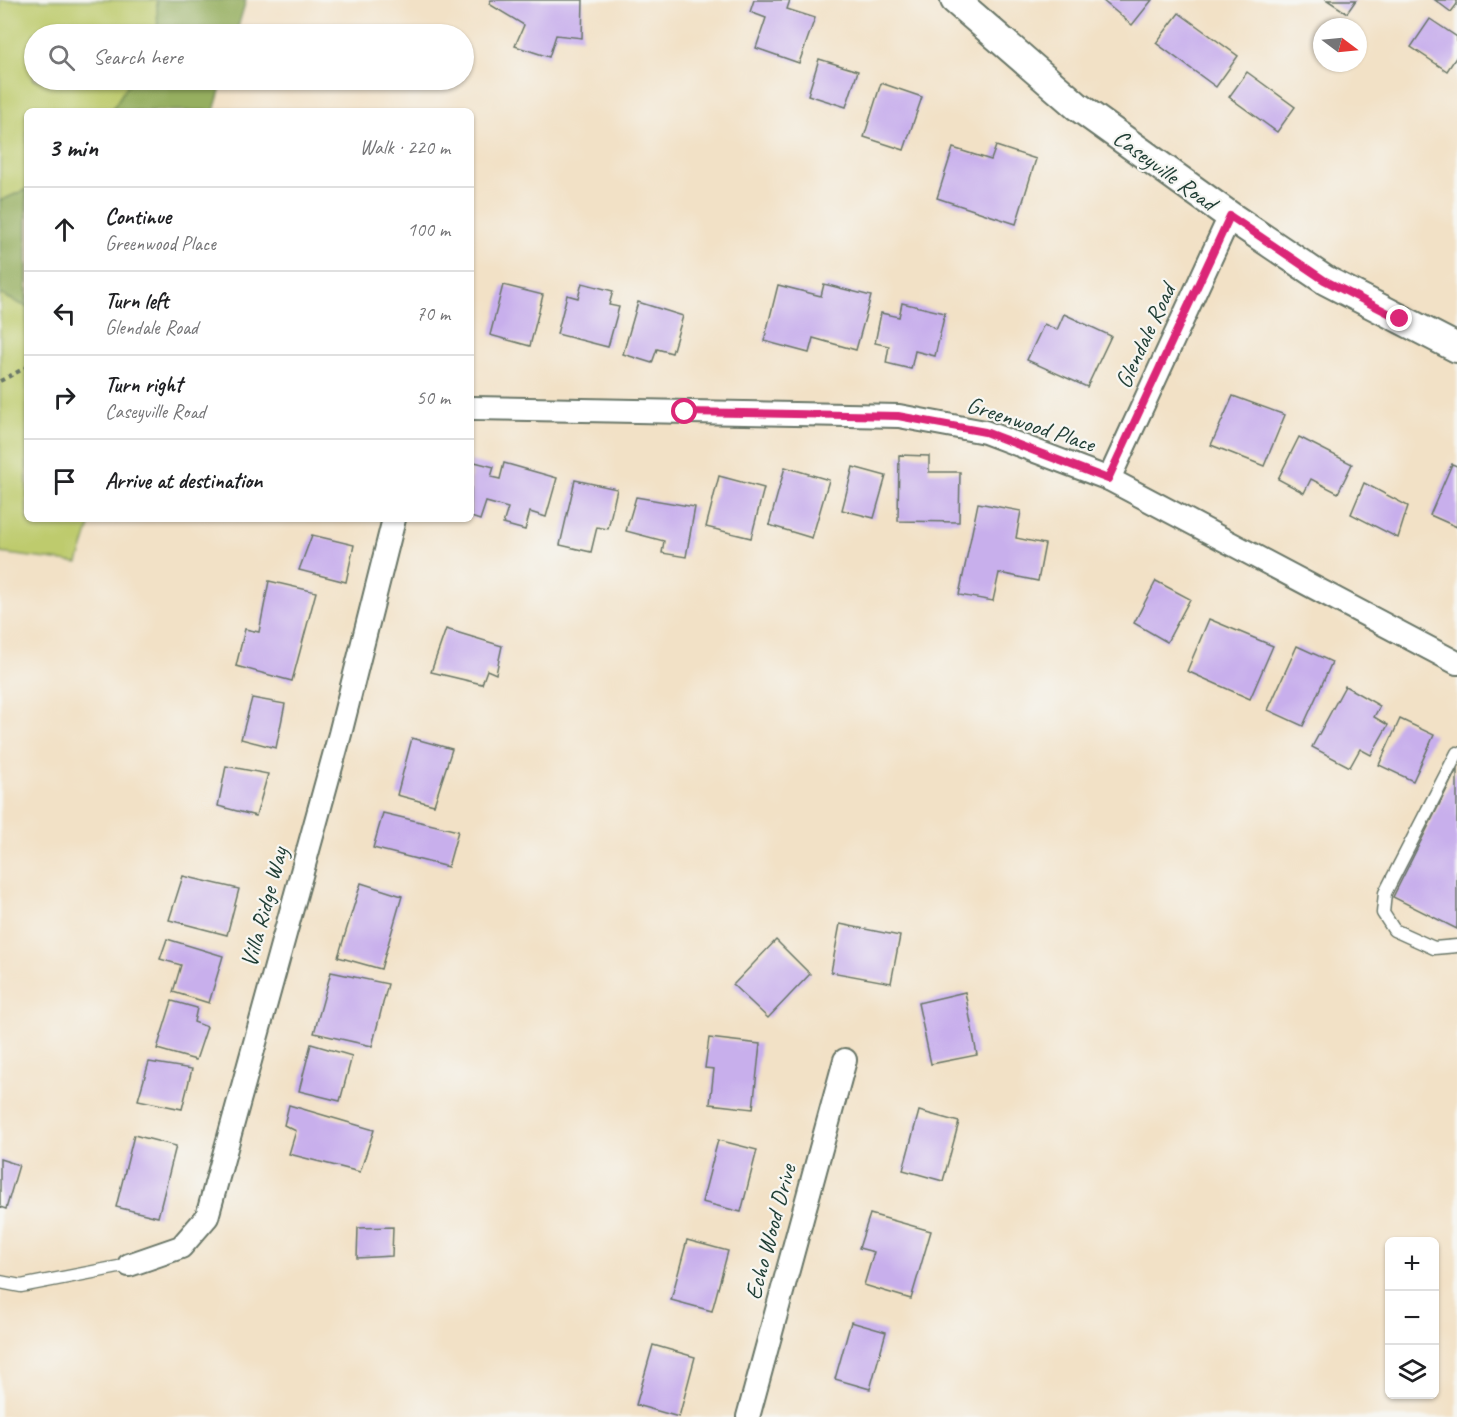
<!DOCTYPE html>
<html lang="en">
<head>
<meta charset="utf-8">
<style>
  body { margin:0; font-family:Caveat,sans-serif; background:#f2f2f2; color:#202124 }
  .controls { position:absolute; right:18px; bottom:18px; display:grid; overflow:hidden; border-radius:9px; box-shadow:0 2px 4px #0004 }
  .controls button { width:54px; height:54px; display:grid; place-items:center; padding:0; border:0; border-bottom:2px solid #e0e0e0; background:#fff; color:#202124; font:30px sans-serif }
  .compass { position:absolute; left:1313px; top:18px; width:54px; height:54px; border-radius:50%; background:#fff; box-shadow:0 2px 4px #0004; rotate:106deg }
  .stop { position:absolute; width:18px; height:18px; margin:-14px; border:4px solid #db2777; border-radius:50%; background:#fff }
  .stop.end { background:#db2777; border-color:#fff; box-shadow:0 2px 6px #0008 }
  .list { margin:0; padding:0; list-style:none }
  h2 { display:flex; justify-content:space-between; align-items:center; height:78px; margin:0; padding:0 24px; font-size:26px }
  h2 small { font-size:20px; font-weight:400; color:#757577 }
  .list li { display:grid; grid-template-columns:39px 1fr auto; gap:18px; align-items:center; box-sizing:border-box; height:84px; padding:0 24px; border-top:2px solid #e0e0e0 }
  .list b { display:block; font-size:22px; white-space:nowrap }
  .list p { margin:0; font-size:20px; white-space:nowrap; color:#757577 }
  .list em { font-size:20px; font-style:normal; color:#757577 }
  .icon { flex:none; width:33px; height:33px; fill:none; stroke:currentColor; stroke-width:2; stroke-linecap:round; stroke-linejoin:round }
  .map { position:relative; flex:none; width:1457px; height:1417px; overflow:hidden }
  .search { position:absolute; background:#fff; box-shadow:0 2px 4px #0004; left:24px; top:24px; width:450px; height:66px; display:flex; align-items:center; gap:15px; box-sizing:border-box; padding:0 21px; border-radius:33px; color:#757577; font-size:22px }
  .panel { position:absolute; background:#fff; box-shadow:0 2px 4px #0004; left:24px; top:108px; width:450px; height:414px; border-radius:9px }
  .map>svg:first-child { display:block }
  .green { fill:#becb6d; stroke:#6e8450; stroke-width:1.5 }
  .forest { fill:#96af60; stroke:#5a764a; stroke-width:1.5 }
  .building { fill:#c8afec }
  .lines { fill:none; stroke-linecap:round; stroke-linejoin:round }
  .service-casing { stroke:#697667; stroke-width:15 }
  .minor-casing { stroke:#697667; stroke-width:26 }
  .tertiary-casing { stroke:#697667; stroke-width:32 }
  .path { stroke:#697667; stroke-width:4; stroke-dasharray:4.5 4.5; stroke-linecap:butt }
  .service { stroke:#fff; stroke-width:12 }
  .minor { stroke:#fff; stroke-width:22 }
  .tertiary { stroke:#fff; stroke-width:28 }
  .route { stroke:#db2777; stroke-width:8 }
  .labels { text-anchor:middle; stroke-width:4.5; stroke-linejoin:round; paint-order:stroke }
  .street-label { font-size:24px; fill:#1f3d34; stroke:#f6f6f2 }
</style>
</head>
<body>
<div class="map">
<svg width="1457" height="1417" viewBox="0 0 1457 1417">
  <rect width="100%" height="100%" fill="#f6f6f2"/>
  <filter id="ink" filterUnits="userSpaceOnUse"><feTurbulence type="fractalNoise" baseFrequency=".0167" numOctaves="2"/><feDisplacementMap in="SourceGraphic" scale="12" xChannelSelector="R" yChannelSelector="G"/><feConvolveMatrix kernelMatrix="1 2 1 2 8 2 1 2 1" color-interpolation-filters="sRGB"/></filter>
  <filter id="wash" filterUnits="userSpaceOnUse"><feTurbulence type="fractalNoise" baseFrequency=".008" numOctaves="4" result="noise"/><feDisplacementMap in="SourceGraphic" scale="24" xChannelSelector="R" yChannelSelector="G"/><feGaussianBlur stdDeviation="1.35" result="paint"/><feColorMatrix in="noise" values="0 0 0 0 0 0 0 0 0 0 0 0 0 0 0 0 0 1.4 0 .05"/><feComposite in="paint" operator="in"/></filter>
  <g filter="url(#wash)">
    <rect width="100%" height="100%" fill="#f2e1c6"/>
    <g class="green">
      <polygon points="0,0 157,0 158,34 34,34 34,80 131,80 111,111 27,111 27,189 0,201"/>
      <polygon points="0,294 27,307 27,519 92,519 78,563 0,553"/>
    </g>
    <g class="forest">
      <polygon points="157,0 246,0 236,34 158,34"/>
      <polygon points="131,80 223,80 214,111 111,111"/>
      <polygon points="27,189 27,307 0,294 0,201"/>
    </g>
    <g id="blocks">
      <g class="building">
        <polygon points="491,0 583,0 582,38 556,35 549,57 515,46 524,25 489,4"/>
        <polygon points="754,0 790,0 787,9 815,18 799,63 756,48 766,18 750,12"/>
        <polygon points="1102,0 1152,0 1132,25"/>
        <polygon points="1327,0 1356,0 1347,13"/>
        <polygon points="1435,0 1457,0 1457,4 1451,12"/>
        <polygon points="1179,13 1238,56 1216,87 1156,43"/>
        <polygon points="1430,19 1457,37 1457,56 1447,71 1411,47"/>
        <polygon points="819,59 858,71 846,107 808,95"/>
        <polygon points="1247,72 1295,107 1277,132 1229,97"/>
        <polygon points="881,83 922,97 904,150 864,137"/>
        <polygon points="996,146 1036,159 1016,224 937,198 953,148 991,160"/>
        <polygon points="582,283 613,291 609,305 619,307 608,347 557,334 567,295 578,298"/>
        <polygon points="824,284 871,296 856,350 813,338 809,353 764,341 778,285 821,296"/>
        <polygon points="503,285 543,295 530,346 490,335"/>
        <polygon points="638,302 683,316 672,353 657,349 652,363 623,354"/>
        <polygon points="902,303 945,313 935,356 915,351 911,369 886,363 889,346 875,343 881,313 899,317"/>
        <polygon points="1064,314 1111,336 1087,387 1027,360 1044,324 1057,330"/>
        <polygon points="1233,396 1285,415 1264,466 1211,445"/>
        <polygon points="1299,437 1352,464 1338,493 1311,479 1304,493 1278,479"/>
        <polygon points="899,455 929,456 929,472 960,472 959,522 898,521"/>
        <polygon points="471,461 494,467 491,477 500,479 504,463 557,478 546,517 530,512 525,530 503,524 508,508 486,502 480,520 471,517"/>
        <polygon points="1452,464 1457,466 1457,527 1430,515"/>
        <polygon points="785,467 829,480 812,538 769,525"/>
        <polygon points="853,467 886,476 874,518 842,510"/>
        <polygon points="719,476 764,488 751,538 706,527"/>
        <polygon points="575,480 617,489 608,529 597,527 591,552 560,545"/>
        <polygon points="1364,483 1408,506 1398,538 1351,514"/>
        <polygon points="636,497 695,507 686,557 662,553 664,541 626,531"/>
        <polygon points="978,503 1021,511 1016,538 1045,544 1038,581 999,573 993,601 959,595"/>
        <polygon points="312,535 354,545 346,582 299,570"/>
        <polygon points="269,581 316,592 292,681 236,666 245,629 259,632"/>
        <polygon points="1156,581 1190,599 1167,642 1134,623"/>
        <polygon points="1209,619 1273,646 1250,699 1187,671"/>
        <polygon points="446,629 502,646 496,674 487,670 482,684 431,672"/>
        <polygon points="1297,646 1332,662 1303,726 1268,710"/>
        <polygon points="1345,686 1380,706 1374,717 1388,725 1371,755 1360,749 1350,767 1312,747"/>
        <polygon points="252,698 285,704 276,748 241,739"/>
        <polygon points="1400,719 1434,735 1413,781 1379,765"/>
        <polygon points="412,738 452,749 434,805 397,795"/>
        <polygon points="226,766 268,774 256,816 218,806"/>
        <polygon points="1457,769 1457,929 1393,897"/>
        <polygon points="383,813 458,831 448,867 373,848"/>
        <polygon points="183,876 239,889 227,935 169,920"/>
        <polygon points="361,883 402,896 381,969 338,957"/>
        <polygon points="840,924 900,936 891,983 831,972"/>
        <polygon points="167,939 223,956 209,1003 173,992 181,965 160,959"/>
        <polygon points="776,940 810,974 768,1018 733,985"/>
        <polygon points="331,972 388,984 372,1046 314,1033"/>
        <polygon points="965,992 977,1055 931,1064 918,1003"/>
        <polygon points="172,1001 197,1008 194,1022 207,1027 196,1060 157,1049"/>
        <polygon points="709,1038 760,1044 753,1109 710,1104 714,1069 705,1068"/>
        <polygon points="311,1044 352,1056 340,1101 299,1091"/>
        <polygon points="149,1062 192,1069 182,1109 138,1100"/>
        <polygon points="289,1105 374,1130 360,1172 289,1154 296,1131 284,1125"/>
        <polygon points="919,1111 959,1122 943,1181 903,1170"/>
        <polygon points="134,1135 176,1146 158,1217 116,1207"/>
        <polygon points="718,1140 757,1150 741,1212 702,1202"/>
        <polygon points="0,1159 19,1165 6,1209 0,1207"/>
        <polygon points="870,1214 931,1231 911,1299 864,1285 874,1252 859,1248"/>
        <polygon points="393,1227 392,1256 357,1258 358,1228"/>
        <polygon points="687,1240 728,1251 712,1311 671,1300"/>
        <polygon points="851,1322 886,1332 870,1389 835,1379"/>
        <polygon points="653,1345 695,1357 679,1417 636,1405"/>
      </g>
    </g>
  </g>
  <g filter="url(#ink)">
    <use href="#blocks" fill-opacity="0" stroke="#697667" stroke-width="1.5"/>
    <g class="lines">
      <g class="service-casing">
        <g id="service">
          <polyline points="1457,753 1385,893 1383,913 1394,930 1434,948 1457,946"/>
          <polyline points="0,1282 21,1286 129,1265"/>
        </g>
      </g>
      <g class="minor-casing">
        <g id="minor">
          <polyline points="471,408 899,416 985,432 1109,479 1457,663"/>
          <polyline points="1109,479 1230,216"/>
          <polyline points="129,1265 181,1247 207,1217 340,734 394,519"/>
          <polyline points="748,1417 845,1060"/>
        </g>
      </g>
      <g class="tertiary-casing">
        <polyline id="tertiary" points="955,0 1077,106 1230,216 1325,280 1457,348"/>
      </g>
      <polyline class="path" points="0,381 27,367"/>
      <use href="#service" class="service"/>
      <use href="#minor" class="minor"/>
      <use href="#tertiary" class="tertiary"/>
    </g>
  </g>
  <g class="lines" filter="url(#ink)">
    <polyline class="route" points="685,412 898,416 985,432 1108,479 1230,216 1324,280 1400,319"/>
  </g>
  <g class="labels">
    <g class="street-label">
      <text transform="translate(1165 170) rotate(36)" y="8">Caseyville Road</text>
      <text transform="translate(1145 336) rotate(-65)" y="8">Glendale Road</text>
      <text transform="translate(1031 424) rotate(18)" y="8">Greenwood Place</text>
      <text transform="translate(264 907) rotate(-75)" y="8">Villa Ridge Way</text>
      <text transform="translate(770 1232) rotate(-75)" y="8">Echo Wood Drive</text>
    </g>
  </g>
</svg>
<div class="controls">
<button>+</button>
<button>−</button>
<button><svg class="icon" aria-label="layers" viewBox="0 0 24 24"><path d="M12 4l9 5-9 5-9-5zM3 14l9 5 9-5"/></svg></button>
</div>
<svg class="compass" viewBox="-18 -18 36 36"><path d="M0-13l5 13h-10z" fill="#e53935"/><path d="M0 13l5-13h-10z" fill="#757577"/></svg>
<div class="stop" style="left:685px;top:412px"></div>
<div class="stop end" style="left:1400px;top:319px"></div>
<div class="search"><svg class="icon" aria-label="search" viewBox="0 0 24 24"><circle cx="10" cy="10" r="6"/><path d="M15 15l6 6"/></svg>Search here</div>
<section class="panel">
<h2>3 min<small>Walk · 220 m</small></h2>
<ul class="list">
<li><svg class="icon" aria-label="ahead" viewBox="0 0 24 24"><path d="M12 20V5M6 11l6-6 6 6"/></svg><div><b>Continue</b><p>Greenwood Place</p></div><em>100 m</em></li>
<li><svg class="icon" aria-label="left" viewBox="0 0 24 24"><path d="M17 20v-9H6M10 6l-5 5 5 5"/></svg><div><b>Turn left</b><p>Glendale Road</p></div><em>70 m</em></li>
<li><svg class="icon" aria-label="right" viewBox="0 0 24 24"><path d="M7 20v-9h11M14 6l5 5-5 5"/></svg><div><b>Turn right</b><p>Caseyville Road</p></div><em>50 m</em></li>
<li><svg class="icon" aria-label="arrive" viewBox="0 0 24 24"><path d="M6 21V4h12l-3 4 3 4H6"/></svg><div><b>Arrive at destination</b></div></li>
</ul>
</section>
</div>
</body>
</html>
